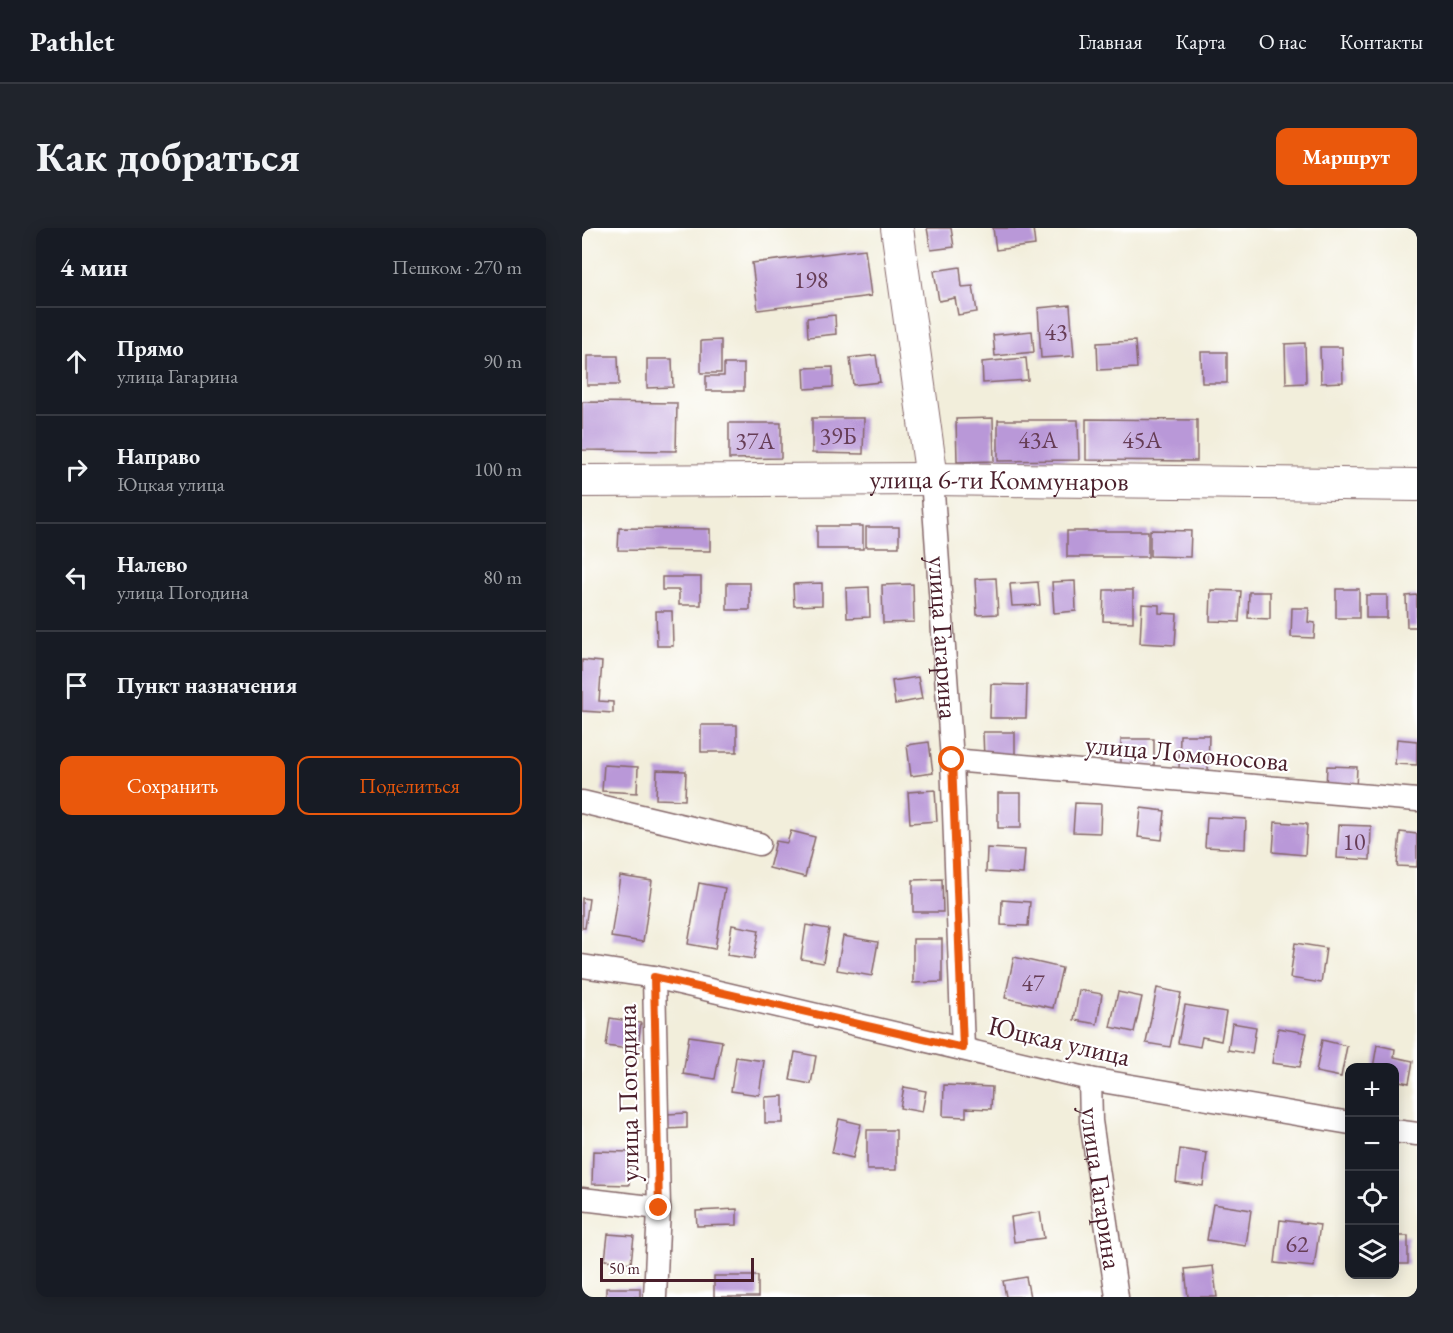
<!DOCTYPE html>
<html lang="ru">
<head>
<meta charset="utf-8">
<style>
  body { margin:0; font-family:"EB Garamond",serif; background:#20242c; color:#f1f3f6 }
  .controls { position:absolute; right:18px; bottom:18px; display:grid; overflow:hidden; border-radius:12px; box-shadow:0 3px 15px #0003 }
  .controls button { width:54px; height:54px; display:grid; place-items:center; padding:0; border:0; border-bottom:2px solid #363941; background:#171b24; color:#f1f3f6; font:30px sans-serif }
  .scale { position:absolute; left:18px; bottom:15px; width:154px; box-sizing:border-box; padding-left:6px; border:3px solid #4a1f2b; border-top:0; font-size:16px; line-height:21px; white-space:nowrap; color:#4a1f2b; -webkit-text-stroke:4px #fff; paint-order:stroke }
  .stop { position:absolute; width:18px; height:18px; margin:-14px; border:4px solid #ea580c; border-radius:50%; background:#fff }
  .stop.end { background:#ea580c; border-color:#fff; box-shadow:0 2px 6px #0008 }
  .list { margin:0; padding:0; list-style:none }
  h2 { display:flex; justify-content:space-between; align-items:center; height:78px; margin:0; padding:0 24px; font-size:26px }
  h2 small { font-size:20px; font-weight:400; color:#9ea1a6 }
  .list li { display:grid; grid-template-columns:39px 1fr auto; gap:18px; align-items:center; box-sizing:border-box; height:108px; padding:0 24px; border-top:2px solid #363941 }
  .list b { display:block; font-size:22px; white-space:nowrap }
  .list p { margin:0; font-size:20px; white-space:nowrap; color:#9ea1a6 }
  .list em { font-size:20px; font-style:normal; color:#9ea1a6 }
  .actions { display:flex; gap:12px; padding:18px 24px }
  .actions a { flex:1; padding:14px 0; border:2px solid #ea580c; border-radius:12px; text-align:center; font-size:21px; color:#ea580c }
  .actions .main { background:#ea580c; color:#fff }
  .icon { flex:none; width:33px; height:33px; fill:none; stroke:currentColor; stroke-width:2; stroke-linecap:round; stroke-linejoin:round }
  .map { position:relative; flex:none; width:835px; height:1069px; overflow:hidden; border-radius:12px }
  header { display:flex; align-items:center; gap:36px; box-sizing:border-box; height:84px; padding:0 30px; background:#171b24; border-bottom:2px solid #363941 }
  header strong { font-size:28px }
  nav { display:flex; gap:33px; margin-inline-start:auto; font-size:21px }
  .intro { display:flex; align-items:center; justify-content:space-between; box-sizing:border-box; height:144px; padding:0 36px }
  h1 { margin:0; font-size:42px }
  .button { padding:15px 27px; border-radius:12px; background:#ea580c; color:#fff; font-size:21px; font-weight:700 }
  main { display:flex; gap:36px; padding:0 36px }
  aside { flex:1; background:#171b24; border-radius:12px; box-shadow:0 3px 15px #0003 }
  .map>svg:first-child { display:block }
  .building { fill:#b998d8 }
  .lines { fill:none; stroke-linecap:round; stroke-linejoin:round }
  .street-casing { stroke:#856769; stroke-width:25 }
  .secondary-casing { stroke:#856769; stroke-width:34 }
  .street { stroke:#fff; stroke-width:22 }
  .secondary { stroke:#fff; stroke-width:32 }
  .route { stroke:#ea580c; stroke-width:8 }
  .labels { text-anchor:middle; stroke-width:4.5; stroke-linejoin:round; paint-order:stroke }
  .number-label { font-size:24px; fill:#663d56 }
  .street-label { font-size:27px; fill:#4a1f2b; stroke:#fff }
</style>
</head>
<body>
<header>
<strong>Pathlet</strong>
<nav><a>Главная</a><a>Карта</a><a>О нас</a><a>Контакты</a></nav>
</header>
<div class="intro"><h1>Как добраться</h1><a class="button">Маршрут</a></div>
<main>
<aside>
<h2>4 мин<small>Пешком · 270 m</small></h2>
<ul class="list">
<li><svg class="icon" aria-label="ahead" viewBox="0 0 24 24"><path d="M12 20V5M6 11l6-6 6 6"/></svg><div><b>Прямо</b><p>улица Гагарина</p></div><em>90 m</em></li>
<li><svg class="icon" aria-label="right" viewBox="0 0 24 24"><path d="M7 20v-9h11M14 6l5 5-5 5"/></svg><div><b>Направо</b><p>Юцкая улица</p></div><em>100 m</em></li>
<li><svg class="icon" aria-label="left" viewBox="0 0 24 24"><path d="M17 20v-9H6M10 6l-5 5 5 5"/></svg><div><b>Налево</b><p>улица Погодина</p></div><em>80 m</em></li>
<li><svg class="icon" aria-label="arrive" viewBox="0 0 24 24"><path d="M6 21V4h12l-3 4 3 4H6"/></svg><div><b>Пункт назначения</b></div></li>
</ul>
<div class="actions"><a class="main">Сохранить</a><a>Поделиться</a></div>
</aside>
<div class="map">
<svg width="835" height="1069" viewBox="0 0 835 1069">
  <rect width="100%" height="100%" fill="#fff"/>
  <filter id="ink" filterUnits="userSpaceOnUse"><feTurbulence type="fractalNoise" baseFrequency=".0167" numOctaves="2"/><feDisplacementMap in="SourceGraphic" scale="12" xChannelSelector="R" yChannelSelector="G"/><feConvolveMatrix kernelMatrix="1 2 1 2 8 2 1 2 1" color-interpolation-filters="sRGB"/></filter>
  <filter id="wash" filterUnits="userSpaceOnUse"><feTurbulence type="fractalNoise" baseFrequency=".008" numOctaves="4" result="noise"/><feDisplacementMap in="SourceGraphic" scale="24" xChannelSelector="R" yChannelSelector="G"/><feGaussianBlur stdDeviation="1.35" result="paint"/><feColorMatrix in="noise" values="0 0 0 0 0 0 0 0 0 0 0 0 0 0 0 0 0 1.4 0 .05"/><feComposite in="paint" operator="in"/></filter>
  <g filter="url(#wash)">
    <rect width="100%" height="100%" fill="#f2eedb"/>
    <g id="blocks">
      <g class="building">
        <polygon points="345,0 369,0 372,19 349,22"/>
        <polygon points="411,0 451,0 453,17 414,22"/>
        <polygon points="283,21 289,68 176,82 170,35"/>
        <polygon points="378,39 380,59 391,58 395,84 376,87 373,70 357,73 352,43"/>
        <polygon points="488,77 492,128 459,130 456,80"/>
        <polygon points="253,87 254,106 226,109 225,90"/>
        <polygon points="450,103 452,124 413,128 411,107"/>
        <polygon points="139,112 139,145 119,145 119,113"/>
        <polygon points="553,113 555,140 516,142 515,115"/>
        <polygon points="723,115 724,155 704,156 703,116"/>
        <polygon points="738,119 760,119 761,154 739,155"/>
        <polygon points="619,124 645,124 645,155 620,155"/>
        <polygon points="294,127 298,154 271,157 268,130"/>
        <polygon points="5,128 36,128 37,157 5,157"/>
        <polygon points="444,130 446,152 401,155 400,134"/>
        <polygon points="65,131 90,131 91,159 65,160"/>
        <polygon points="142,136 162,136 162,163 124,163 124,148 142,148"/>
        <polygon points="251,139 251,159 223,161 222,140"/>
        <polygon points="0,174 95,175 94,223 0,222"/>
        <polygon points="230,190 282,190 281,226 230,225"/>
        <polygon points="411,190 412,233 375,234 374,191"/>
        <polygon points="504,191 615,192 615,233 504,232"/>
        <polygon points="416,192 496,192 497,232 416,233"/>
        <polygon points="147,195 199,195 199,230 147,231"/>
        <rect x="235" y="298" width="46" height="23"/>
        <rect x="284" y="299" width="33" height="20"/>
        <polygon points="37,300 128,301 128,323 36,322"/>
        <polygon points="568,302 609,303 608,329 568,328"/>
        <rect x="485" y="303" width="81" height="26"/>
        <polygon points="80,349 119,349 119,377 97,377 97,362 80,362"/>
        <polygon points="414,350 416,386 395,387 393,351"/>
        <polygon points="493,353 494,383 472,385 470,354"/>
        <polygon points="456,354 458,377 430,378 428,356"/>
        <rect x="145" y="355" width="23" height="27"/>
        <polygon points="240,355 240,377 212,378 211,356"/>
        <polygon points="331,356 332,394 301,395 300,357"/>
        <polygon points="287,359 288,389 265,390 264,360"/>
        <rect x="754" y="361" width="23" height="29"/>
        <polygon points="522,362 551,362 551,394 521,393"/>
        <polygon points="629,362 659,363 657,394 628,393"/>
        <polygon points="667,364 688,364 688,391 666,390"/>
        <rect x="784" y="367" width="21" height="23"/>
        <polygon points="835,367 835,399 825,399 824,368"/>
        <polygon points="560,376 577,377 577,385 595,386 593,417 558,415"/>
        <polygon points="710,380 727,380 726,394 733,395 732,410 709,409"/>
        <polygon points="74,383 90,383 91,418 75,418"/>
        <polygon points="0,432 20,434 17,473 31,474 31,485 0,483"/>
        <polygon points="336,449 340,471 313,476 310,453"/>
        <polygon points="409,456 445,457 444,490 408,490"/>
        <rect x="119" y="497" width="36" height="27"/>
        <polygon points="401,504 433,504 433,530 402,531"/>
        <polygon points="598,507 627,507 626,544 597,543"/>
        <rect x="539" y="511" width="33" height="27"/>
        <polygon points="815,511 835,513 835,537 813,536"/>
        <polygon points="347,514 351,545 329,548 325,517"/>
        <polygon points="22,537 56,539 55,565 20,563"/>
        <polygon points="745,538 775,539 774,561 744,560"/>
        <polygon points="75,542 104,543 103,572 74,571"/>
        <polygon points="353,562 355,593 328,595 326,564"/>
        <rect x="416" y="565" width="23" height="35"/>
        <polygon points="493,575 519,576 518,605 491,604"/>
        <polygon points="559,580 583,583 580,612 556,609"/>
        <polygon points="625,589 664,591 663,621 623,619"/>
        <polygon points="693,594 725,596 723,627 691,624"/>
        <polygon points="757,597 789,598 788,632 755,630"/>
        <polygon points="209,603 233,609 223,649 187,640 194,613 205,615"/>
        <polygon points="818,604 835,606 835,639 815,638"/>
        <polygon points="405,620 443,622 441,646 404,644"/>
        <polygon points="38,648 70,653 61,714 29,709"/>
        <polygon points="360,651 361,684 331,684 331,652"/>
        <polygon points="117,655 143,660 133,721 106,716"/>
        <polygon points="0,670 7,671 3,700 0,700"/>
        <polygon points="420,672 448,674 446,698 419,697"/>
        <polygon points="150,697 177,702 172,731 145,727"/>
        <polygon points="224,697 247,701 241,735 219,731"/>
        <polygon points="261,708 296,714 290,748 255,742"/>
        <polygon points="331,711 360,711 360,754 331,755"/>
        <polygon points="713,715 744,720 739,755 708,750"/>
        <polygon points="432,729 480,740 471,780 423,770"/>
        <polygon points="575,760 599,765 588,819 564,815"/>
        <polygon points="497,762 520,766 515,796 492,792"/>
        <polygon points="536,764 560,769 552,804 528,799"/>
        <polygon points="603,777 644,784 639,813 620,809 618,819 596,815"/>
        <polygon points="28,790 59,795 55,822 24,818"/>
        <polygon points="650,795 674,799 670,826 646,822"/>
        <polygon points="696,800 725,805 718,839 690,835"/>
        <polygon points="107,808 140,813 133,851 101,846"/>
        <polygon points="740,812 765,818 759,849 734,844"/>
        <polygon points="795,817 813,821 812,829 831,833 827,855 812,852 812,840 791,840"/>
        <polygon points="213,824 234,828 229,856 208,852"/>
        <polygon points="154,829 182,833 177,867 149,863"/>
        <polygon points="362,857 410,859 409,881 384,880 384,889 361,888"/>
        <polygon points="322,859 344,863 340,884 318,880"/>
        <polygon points="201,868 201,895 183,895 183,869"/>
        <polygon points="105,885 105,900 85,901 85,886"/>
        <polygon points="257,891 279,896 271,930 250,925"/>
        <rect x="285" y="902" width="29" height="40"/>
        <polygon points="598,921 625,925 621,958 594,954"/>
        <polygon points="11,923 48,924 47,957 10,956"/>
        <polygon points="631,976 669,982 664,1018 625,1012"/>
        <polygon points="155,981 155,997 115,998 114,983"/>
        <polygon points="458,984 462,1010 432,1014 429,989"/>
        <polygon points="698,992 738,997 732,1039 693,1035"/>
        <polygon points="26,1006 52,1008 49,1035 23,1032"/>
        <rect x="812" y="1008" width="14" height="28"/>
        <polygon points="631,1038 635,1069 606,1069 603,1041"/>
        <rect x="132" y="1048" width="44" height="21"/>
        <polygon points="444,1049 448,1069 424,1069 421,1053"/>
        <rect x="24" y="1060" width="34" height="9"/>
      </g>
    </g>
  </g>
  <g filter="url(#ink)">
    <use href="#blocks" fill-opacity="0" stroke="#856769" stroke-width="1.5"/>
    <g class="lines">
      <g class="street-casing">
        <g id="street">
          <path id="s1" d="M350,251L370,532L381,820"/>
          <polyline points="370,532 835,572"/>
          <polyline points="0,574 177,616"/>
          <polyline points="0,738 72,749 508,851 768,895"/>
          <polyline points="72,749 77,980 73,1069"/>
          <path id="s2" d="M508,851L509,893L535,1069"/>
          <polyline points="812,903 835,906"/>
          <polyline points="0,971 77,980"/>
        </g>
      </g>
      <g class="secondary-casing">
        <g id="secondary">
          <polyline points="315,0 350,251"/>
          <path id="s3" d="M0,253L350,251L835,257"/>
        </g>
      </g>
      <use href="#street" class="street"/>
      <use href="#secondary" class="secondary"/>
    </g>
  </g>
  <g class="lines" filter="url(#ink)">
    <polyline class="route" points="77,980 72,749 381,820 370,532"/>
  </g>
  <g class="labels">
    <g class="number-label">
      <text x="229" y="60">198</text>
      <text x="474" y="112">43</text>
      <text x="256" y="216">39Б</text>
      <text x="456" y="220">43А</text>
      <text x="560" y="220">45А</text>
      <text x="173" y="221">37А</text>
      <text x="772" y="622">10</text>
      <text x="451" y="763">47</text>
      <text x="715" y="1024">62</text>
    </g>
    <g class="street-label">
      <text dy="9" stroke="none"><textPath href="#s3" startOffset="417">улица 6-ти Коммунаров</textPath></text>
      <text dy="9" stroke="none"><textPath href="#s1" startOffset="159">улица Гагарина</textPath></text>
      <text transform="translate(605 525) rotate(5)" y="9">улица Ломоносова</text>
      <text transform="translate(477 813) rotate(13)" y="9">Юцкая улица</text>
      <text transform="translate(46 865) rotate(-91)" y="9">улица Погодина</text>
      <text dy="9" stroke="none"><textPath href="#s2" startOffset="110">улица Гагарина</textPath></text>
    </g>
  </g>
</svg>
<div class="controls">
<button>+</button>
<button>−</button>
<button><svg class="icon" aria-label="locate" viewBox="0 0 24 24"><circle cx="12" cy="12" r="6"/><path d="M12 2v4M12 18v4M2 12h4M18 12h4"/></svg></button>
<button><svg class="icon" aria-label="layers" viewBox="0 0 24 24"><path d="M12 4l9 5-9 5-9-5zM3 14l9 5 9-5"/></svg></button>
</div>
<div class="scale">50 m</div>
<div class="stop" style="left:370px;top:532px"></div>
<div class="stop end" style="left:77px;top:980px"></div>
</div>
</main>
</body>
</html>
